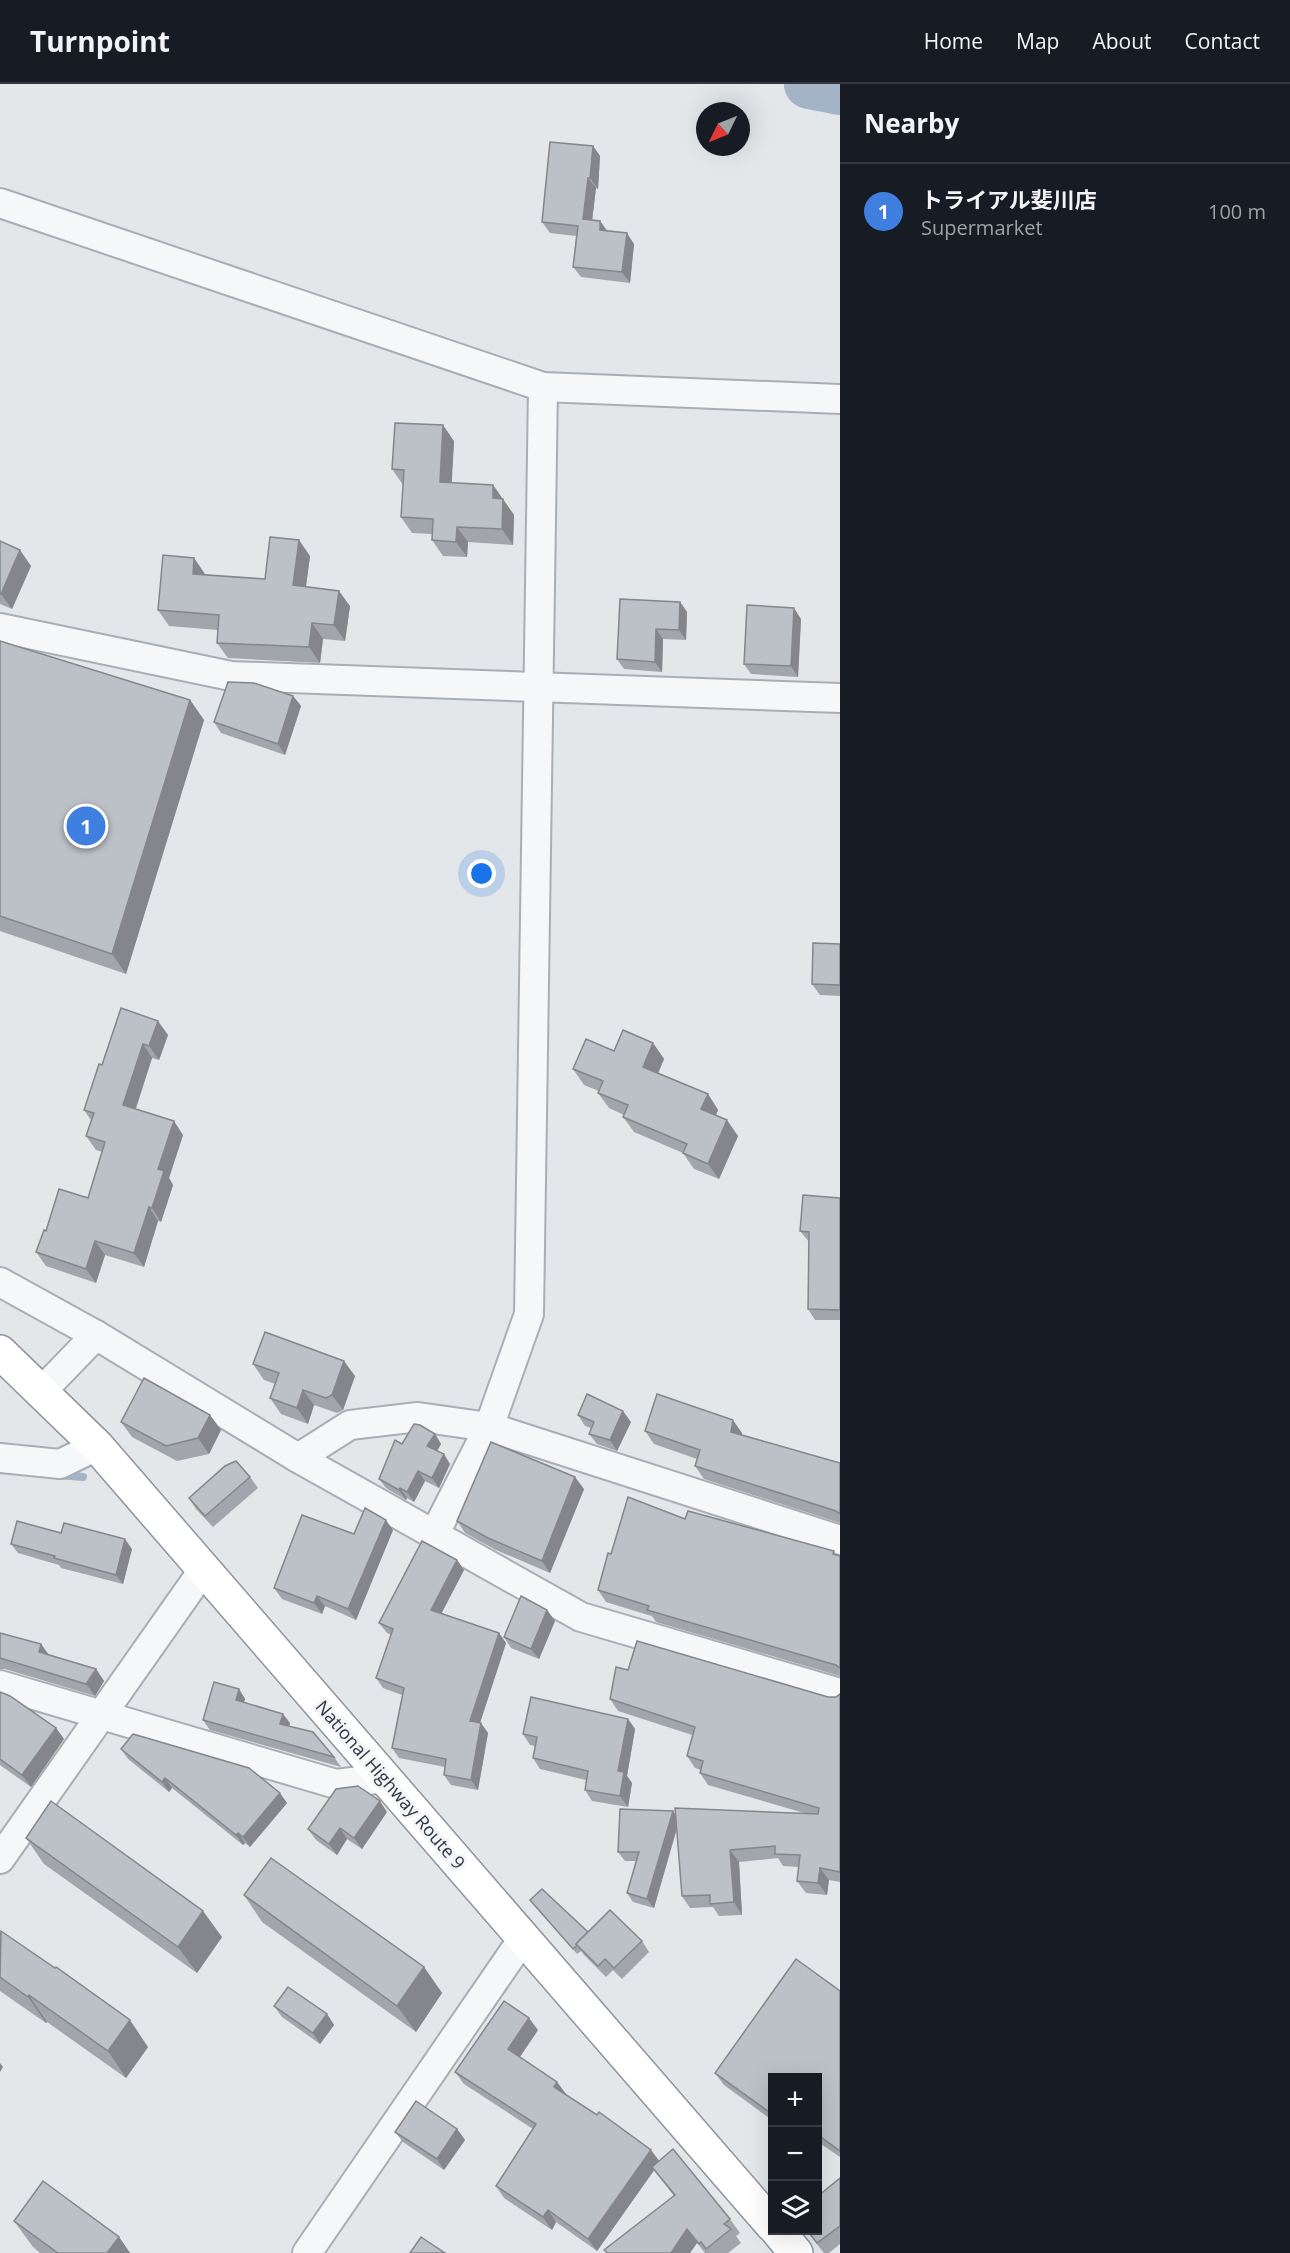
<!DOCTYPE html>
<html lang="en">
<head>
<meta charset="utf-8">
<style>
  body { margin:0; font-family:"Open Sans","Noto Sans JP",sans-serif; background:#242831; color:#f1f3f6 }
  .controls { position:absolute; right:18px; bottom:18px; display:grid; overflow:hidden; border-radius:0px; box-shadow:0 6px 24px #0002 }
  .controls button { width:54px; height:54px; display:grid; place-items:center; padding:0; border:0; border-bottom:2px solid #363941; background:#171b24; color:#f1f3f6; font:30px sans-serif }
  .compass { position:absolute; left:696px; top:18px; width:54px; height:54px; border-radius:50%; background:#171b24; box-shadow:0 6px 24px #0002; rotate:227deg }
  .you { position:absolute; left:482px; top:790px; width:21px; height:21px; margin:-15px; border:4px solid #fff; border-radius:50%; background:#1a73e8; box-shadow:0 0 0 9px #1a73e833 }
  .badge { display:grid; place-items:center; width:39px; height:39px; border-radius:50%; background:#db2777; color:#fff; font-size:20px; font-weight:700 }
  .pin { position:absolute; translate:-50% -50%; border:3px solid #fff; box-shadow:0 2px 6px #0006 }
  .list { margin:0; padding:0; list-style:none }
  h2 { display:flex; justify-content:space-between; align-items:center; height:78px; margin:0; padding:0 24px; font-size:26px }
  h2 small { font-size:20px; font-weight:400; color:#9ea1a6 }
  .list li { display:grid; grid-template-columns:39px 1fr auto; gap:18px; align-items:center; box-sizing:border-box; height:96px; padding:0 24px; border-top:2px solid #363941 }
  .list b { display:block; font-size:22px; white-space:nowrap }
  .list p { margin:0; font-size:20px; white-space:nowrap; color:#9ea1a6 }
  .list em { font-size:20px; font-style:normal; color:#9ea1a6 }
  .icon { flex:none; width:33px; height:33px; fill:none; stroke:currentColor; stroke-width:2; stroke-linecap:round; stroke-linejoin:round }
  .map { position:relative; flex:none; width:840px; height:2169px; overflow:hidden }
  header { display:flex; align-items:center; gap:36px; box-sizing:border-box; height:84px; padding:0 30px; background:#171b24; border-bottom:2px solid #363941 }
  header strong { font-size:28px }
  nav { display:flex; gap:33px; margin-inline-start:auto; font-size:21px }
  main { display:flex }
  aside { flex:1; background:#171b24 }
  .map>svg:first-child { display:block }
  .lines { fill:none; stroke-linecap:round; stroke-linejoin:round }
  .stream { stroke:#a3b4c6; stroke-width:8 }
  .river { stroke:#a3b4c6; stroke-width:50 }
  .street-casing { stroke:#a9aeb4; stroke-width:32 }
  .highway-casing { stroke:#8d949f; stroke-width:36 }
  .street { stroke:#f6f7f9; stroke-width:28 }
  .highway { stroke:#fff; stroke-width:33 }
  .wall { fill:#a2a5ab }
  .shaded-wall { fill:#84868b }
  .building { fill:#bcc0c7; stroke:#84868b; stroke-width:1.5 }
  .labels { text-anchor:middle; stroke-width:6; stroke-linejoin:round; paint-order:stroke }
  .street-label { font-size:18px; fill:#2d3541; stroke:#f4f5f8 }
</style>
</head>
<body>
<header>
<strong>Turnpoint</strong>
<nav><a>Home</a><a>Map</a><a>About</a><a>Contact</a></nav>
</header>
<main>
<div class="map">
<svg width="840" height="2169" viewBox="0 0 840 2169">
  <rect width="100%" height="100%" fill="#e4e7ea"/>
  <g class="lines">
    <polyline class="stream" points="59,1391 83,1393"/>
    <polyline class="river" points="809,0 840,6"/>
    <g class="street-casing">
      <g id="street">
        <polyline points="0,119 543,303 840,315"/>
        <polyline points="0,544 231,592 840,614"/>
        <polyline points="0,1198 96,1251 298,1374 581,1533 840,1609"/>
        <polyline points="41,1308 96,1251"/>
        <polyline points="0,1374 60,1380 97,1362"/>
        <polyline points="298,1374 350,1341 418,1333 489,1343 840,1456"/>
        <polyline points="434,1451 489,1343 529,1230 543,303"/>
        <polyline points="0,1601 336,1700 384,1694"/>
        <polyline points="0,1775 204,1485"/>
        <polyline points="307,2169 524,1853"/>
      </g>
    </g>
    <g class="highway-casing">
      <g id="highway">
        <polyline points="0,1268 97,1362 772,2141"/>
        <polyline points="777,2146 796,2169"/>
      </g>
    </g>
    <use href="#street" class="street"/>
    <use href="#highway" class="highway"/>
  </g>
  <g class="wall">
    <polygon points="593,62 600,72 598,105 596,104 592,136 600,137 607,147 634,160 630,199 581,193 573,183 576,152 550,149 542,138"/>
    <polygon points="454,357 451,399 493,401 514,431 513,461 468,458 467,473 443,472 432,456 432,450 412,449 401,433 403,401 392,385"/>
    <polygon points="0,457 31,482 12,525 0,520"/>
    <polygon points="310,472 306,502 350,522 345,557 323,555 320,579 228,574 217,559 218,546 169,542 158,526 194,474 205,491 265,495"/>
    <polygon points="680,518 687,528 686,556 663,555 662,588 624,585 617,575"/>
    <polygon points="801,535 798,593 751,590 744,580"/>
    <polygon points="0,557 190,616 204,636 126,890 0,847"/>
    <polygon points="293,612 301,622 285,671 221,649 214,638"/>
    <polygon points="840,860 840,912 820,911 812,900"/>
    <polygon points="121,924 168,951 159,976 152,974 136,1025 183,1051 169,1094 173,1101 161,1138 158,1137 144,1183 105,1171 96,1199 46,1182 36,1168 46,1147 88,1114 102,1068 96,1066 86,1052 91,1036 84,1026 102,981"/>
    <polygon points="653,959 664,975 658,989 708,1010 718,1026 716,1031 738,1052 719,1095 694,1085 683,1069 634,1048 623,1033 624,1031 609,1024 598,1009 599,1007 584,1001 573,985 614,967"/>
    <polygon points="840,1114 840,1236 815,1236 808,1225 809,1158 800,1147"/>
    <polygon points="253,1280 355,1292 343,1326 337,1329 314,1321 308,1340 281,1330 270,1314 275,1300 264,1296"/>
    <polygon points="210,1331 221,1346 209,1370 177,1377 132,1353 121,1338"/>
    <polygon points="578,1331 631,1338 617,1367 597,1360 589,1350 591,1344 585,1342"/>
    <polygon points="645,1347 742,1349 742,1351 840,1379 840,1439 704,1395 695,1382 697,1375 654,1360"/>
    <polygon points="435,1350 441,1360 437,1367 450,1380 439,1404 425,1397 414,1418 407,1414 406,1416 386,1404 379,1395 402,1360"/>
    <polygon points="250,1393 258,1404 213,1443 196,1425 189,1414"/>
    <polygon points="584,1405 550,1489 496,1466 465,1449 457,1437"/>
    <polygon points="685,1435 834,1467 836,1471 840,1472 840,1592 656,1538 652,1532 648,1531 606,1518 598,1506 611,1470"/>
    <polygon points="393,1446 356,1536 325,1522 322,1530 282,1515 274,1504 354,1450"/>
    <polygon points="61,1449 132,1465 123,1500 61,1484 59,1481 18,1469 11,1460"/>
    <polygon points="457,1476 464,1486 441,1530 499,1549 506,1559 480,1639 488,1649 478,1706 451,1701 444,1691 445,1683 399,1674 392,1664 402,1611 383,1604 376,1594 391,1551 387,1549 379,1539"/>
    <polygon points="547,1526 555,1537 539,1575 511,1564 504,1553"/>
    <polygon points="0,1549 41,1560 48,1570 96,1585 104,1597 95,1612 5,1585 0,1585"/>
    <polygon points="628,1586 828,1613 836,1613 840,1610 840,1798 829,1796 827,1811 806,1809 797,1797 799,1783 783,1782 778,1774 739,1778 742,1831 719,1832 713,1823 690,1824 682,1812 677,1745 654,1824 633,1818 627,1809 636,1777 625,1777 618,1768 675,1730 804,1729 708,1701 700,1689 701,1686 695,1684 687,1672 692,1651 618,1627 610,1615"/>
    <polygon points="239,1605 245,1615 244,1618 290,1639 289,1642 334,1673 341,1683 210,1646 203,1636"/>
    <polygon points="0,1608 56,1644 64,1655 31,1703 0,1681"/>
    <polygon points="628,1635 635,1645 627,1692 632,1699 628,1723 592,1717 585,1706 586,1696 540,1685 533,1674 535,1662 530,1661 523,1650"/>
    <polygon points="121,1665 287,1719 250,1763 245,1759 243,1761 172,1704 169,1708 128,1675"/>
    <polygon points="387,1728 362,1765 347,1755 337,1771 316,1756 308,1745"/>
    <polygon points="26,1754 222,1853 197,1889 44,1780"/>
    <polygon points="244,1811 424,1883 442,1909 416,1948 262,1838"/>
    <polygon points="530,1816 588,1848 642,1857 649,1868 622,1895 613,1886 606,1893 584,1871 581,1867 577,1870"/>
    <polygon points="0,1848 148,1963 126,1994 47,1938 46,1939 0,1907"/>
    <polygon points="840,1907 840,2073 818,2058 818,1994 772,1994 772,2036 724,2001 715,1989"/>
    <polygon points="274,1922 327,1930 334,1941 320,1960 282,1933"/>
    <polygon points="538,1946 520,1973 557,1998 565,2010 659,2077 730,2135 740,2149 736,2152 741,2159 728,2169 705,2169 697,2159 690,2169 606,2169 604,2166 674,2112 654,2086 597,2167 556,2138 552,2146 504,2114 496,2102 533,2045 464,2000 455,1988"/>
    <polygon points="457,2045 465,2056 444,2086 403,2058 395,2048"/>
    <polygon points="840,2094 840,2160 829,2169 824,2169 806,2146 818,2146"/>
    <polygon points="14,2137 119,2153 130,2169 40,2169 33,2163"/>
  </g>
  <g class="shaded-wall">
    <polygon points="593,62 600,72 598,105 590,94"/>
    <polygon points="588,94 596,104 591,146 583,135"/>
    <polygon points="600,137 608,148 600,146"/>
    <polygon points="627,149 634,160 630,199 622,188"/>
    <polygon points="443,341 454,357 451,413 440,398"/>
    <polygon points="493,401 514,431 513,461 502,445 493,414"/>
    <polygon points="457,443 468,458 467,473 456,458"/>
    <polygon points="299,456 310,472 304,517 293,501"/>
    <polygon points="20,466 31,482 12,525 1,510"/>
    <polygon points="194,474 205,490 204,505 193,490"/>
    <polygon points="339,507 350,522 345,557 334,541"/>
    <polygon points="680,518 687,528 686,556 679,546"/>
    <polygon points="794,524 801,535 798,593 791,582"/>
    <polygon points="312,539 323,555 320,579 309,563"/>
    <polygon points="656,545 663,555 662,588 655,578"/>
    <polygon points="293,612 301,622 285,671 278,660"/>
    <polygon points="190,616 204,636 126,890 112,870"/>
    <polygon points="158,937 168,951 159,976 149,962"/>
    <polygon points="653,959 664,975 654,999 643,983"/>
    <polygon points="143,960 152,974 132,1035 123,1021"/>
    <polygon points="708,1010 718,1026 712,1041 701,1025"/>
    <polygon points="727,1036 738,1052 719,1095 708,1080"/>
    <polygon points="174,1037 183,1051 169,1094 173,1101 161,1138 152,1124 158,1085"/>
    <polygon points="149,1123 158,1137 144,1183 134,1169"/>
    <polygon points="95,1157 105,1171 96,1199 86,1185"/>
    <polygon points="344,1277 355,1292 343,1326 332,1311"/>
    <polygon points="303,1306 314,1321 308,1340 297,1324"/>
    <polygon points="623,1327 631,1338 617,1367 610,1356"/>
    <polygon points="210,1331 221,1346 209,1370 198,1354"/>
    <polygon points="733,1336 742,1349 740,1361 731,1348"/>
    <polygon points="435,1350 441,1360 434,1372 427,1362"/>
    <polygon points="444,1370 450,1380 439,1404 432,1394"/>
    <polygon points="418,1387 425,1397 414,1418 407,1408"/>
    <polygon points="575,1393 584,1405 550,1489 542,1477"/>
    <polygon points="400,1404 407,1414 406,1416 399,1406"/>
    <polygon points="386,1436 393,1446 356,1536 348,1525"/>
    <polygon points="125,1455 132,1465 123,1500 116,1491"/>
    <polygon points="457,1476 464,1486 438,1536 431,1526"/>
    <polygon points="317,1512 325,1522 322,1530 314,1519"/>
    <polygon points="547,1526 555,1537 539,1575 531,1565"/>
    <polygon points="499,1549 506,1559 477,1648 470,1637"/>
    <polygon points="41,1560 49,1571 39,1568"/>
    <polygon points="96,1585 104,1597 95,1612 86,1600"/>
    <polygon points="239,1605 245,1615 242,1625 236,1616"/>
    <polygon points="283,1630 290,1639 287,1649 280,1640"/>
    <polygon points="628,1635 635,1645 627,1692 632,1699 628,1723 620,1712 618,1687"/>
    <polygon points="481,1639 488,1649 478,1706 471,1696"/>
    <polygon points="56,1644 64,1655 31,1703 22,1691"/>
    <polygon points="165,1694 172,1704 169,1708 162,1698"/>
    <polygon points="280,1709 287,1719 250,1763 243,1753"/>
    <polygon points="380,1717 387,1728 362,1765 354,1754"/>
    <polygon points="673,1727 679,1736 654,1824 647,1815"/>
    <polygon points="340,1744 347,1755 337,1771 329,1760"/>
    <polygon points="238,1749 245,1759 243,1761 236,1751"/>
    <polygon points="730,1766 739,1778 742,1831 734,1818"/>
    <polygon points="820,1784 829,1796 827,1811 818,1799"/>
    <polygon points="203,1827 222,1853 197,1889 178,1863"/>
    <polygon points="424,1883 442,1909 416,1948 397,1922"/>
    <polygon points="29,1911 47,1938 46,1939 28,1913"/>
    <polygon points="327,1930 334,1941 320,1960 313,1949"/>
    <polygon points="529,1934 538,1946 517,1977 508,1965"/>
    <polygon points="130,1936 148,1963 126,1994 108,1967"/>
    <polygon points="0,1979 3,1983 0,1988"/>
    <polygon points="557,1998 566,2010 562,2015 554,2003"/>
    <polygon points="457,2045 465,2056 444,2086 437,2075"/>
    <polygon points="651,2066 660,2078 597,2167 588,2155"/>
    <polygon points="548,2126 556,2138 552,2146 543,2133"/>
    <polygon points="687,2145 697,2159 690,2169 671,2169"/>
    <polygon points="119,2153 130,2169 107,2169"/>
  </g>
  <g class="building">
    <polygon points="550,58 593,62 590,94 588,94 583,135 600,137 600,146 627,149 622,188 573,183 578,142 542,138"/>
    <polygon points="395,339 443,341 440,398 493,401 493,414 503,415 502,445 457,443 456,458 432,456 433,435 401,433 404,386 392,385"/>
    <polygon points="270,453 299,456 293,501 339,507 334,541 312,539 309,563 217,559 219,531 158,526 163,471 194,474 193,490 265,495"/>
    <polygon points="0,457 20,466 1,510 0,509"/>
    <polygon points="620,515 680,518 679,546 656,545 655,578 617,575"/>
    <polygon points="747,521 794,524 791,582 744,580"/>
    <polygon points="0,557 190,616 112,870 0,832"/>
    <polygon points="228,598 254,599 293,612 278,660 214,638"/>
    <polygon points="813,859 840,860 840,901 812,900"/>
    <polygon points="121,924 158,937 149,962 143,960 123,1021 174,1037 158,1085 164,1087 152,1124 149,1123 134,1169 95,1157 86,1185 36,1168 44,1146 46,1147 59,1105 88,1114 105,1058 86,1052 94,1029 84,1026 99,980 102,981"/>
    <polygon points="623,946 653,959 643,983 708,1010 701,1025 727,1036 708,1080 683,1069 687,1060 623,1033 628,1021 598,1009 603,997 573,985 586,955 614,967"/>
    <polygon points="803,1111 840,1114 840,1226 808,1225 809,1148 800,1147"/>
    <polygon points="265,1248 344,1277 332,1311 326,1314 303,1306 297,1324 270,1314 279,1289 253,1280"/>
    <polygon points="144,1294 210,1331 198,1354 166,1362 121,1338"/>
    <polygon points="587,1310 623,1327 610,1356 589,1350 594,1338 578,1331"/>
    <polygon points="657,1310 733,1336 731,1348 840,1379 840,1430 836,1427 695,1382 700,1366 645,1347"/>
    <polygon points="414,1340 420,1341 435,1350 427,1362 444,1370 432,1394 418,1387 407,1408 400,1404 399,1406 379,1395 395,1356 402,1360"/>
    <polygon points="491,1358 575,1393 542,1477 488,1454 457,1437"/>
    <polygon points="236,1377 250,1393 205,1432 189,1414 225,1382"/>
    <polygon points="628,1413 685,1435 688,1427 834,1467 833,1470 840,1472 840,1584 836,1581 647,1526 649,1522 640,1519 598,1506 608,1469 611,1470"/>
    <polygon points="365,1424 386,1436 348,1525 317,1512 314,1519 274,1504 302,1431 354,1450"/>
    <polygon points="17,1437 61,1449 64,1439 125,1455 116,1491 54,1474 55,1472 11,1460"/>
    <polygon points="422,1457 457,1476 431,1526 499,1549 470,1637 481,1639 471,1696 444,1691 446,1675 392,1664 404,1604 376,1594 393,1545 379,1539"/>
    <polygon points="521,1512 547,1526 531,1565 504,1553"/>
    <polygon points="0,1549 41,1560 39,1568 96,1585 86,1600 0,1574"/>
    <polygon points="637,1557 828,1613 836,1613 840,1610 840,1788 820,1784 818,1799 797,1797 800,1771 775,1770 775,1762 730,1766 734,1818 710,1820 710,1811 682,1812 675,1724 818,1730 819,1724 700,1689 703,1677 687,1672 695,1643 610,1615 616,1583 628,1586"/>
    <polygon points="214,1598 239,1605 236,1616 283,1630 280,1640 313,1648 334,1673 203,1636"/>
    <polygon points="0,1608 10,1612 56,1644 22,1691 0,1675"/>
    <polygon points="531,1613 628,1635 618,1687 624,1688 620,1712 585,1706 588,1687 533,1674 537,1653 523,1650"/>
    <polygon points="133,1650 249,1684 280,1709 243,1753 238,1749 236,1751 165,1694 162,1698 121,1665"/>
    <polygon points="358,1702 380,1717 354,1754 340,1744 329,1760 308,1745 336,1705"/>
    <polygon points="51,1717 203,1827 178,1863 26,1754"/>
    <polygon points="620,1725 673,1727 647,1815 627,1809 639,1768 618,1768"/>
    <polygon points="271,1774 424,1883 397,1922 244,1811"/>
    <polygon points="542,1805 588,1848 576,1860 577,1861 573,1865 530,1816"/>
    <polygon points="610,1826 642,1857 614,1884 605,1875 598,1882 576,1860"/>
    <polygon points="1,1847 55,1884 56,1883 130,1936 108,1967 29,1911 28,1913 0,1893"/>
    <polygon points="796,1875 840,1907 840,2067 818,2051 818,1994 772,1994 772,2030 715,1989"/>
    <polygon points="288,1903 327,1930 313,1949 274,1922"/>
    <polygon points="504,1917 529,1934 508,1965 557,1998 554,2003 597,2031 599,2028 651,2066 588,2155 548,2126 543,2133 496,2102 536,2040 455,1988"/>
    <polygon points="416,2017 457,2045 437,2075 395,2048"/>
    <polygon points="673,2065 730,2135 724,2140 731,2145 706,2165 701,2158 699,2160 687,2145 671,2169 608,2169 604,2166 675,2111 652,2083"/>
    <polygon points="840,2094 840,2142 817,2159 807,2146 818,2146 818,2112"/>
    <polygon points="43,2097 119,2153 107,2169 58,2169 14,2137"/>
    <polygon points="421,2153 445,2169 410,2169"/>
  </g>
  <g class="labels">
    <g class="street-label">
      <text transform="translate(390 1701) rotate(49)" y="6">National Highway Route 9</text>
    </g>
  </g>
</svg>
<div class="controls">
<button>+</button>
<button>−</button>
<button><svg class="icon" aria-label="layers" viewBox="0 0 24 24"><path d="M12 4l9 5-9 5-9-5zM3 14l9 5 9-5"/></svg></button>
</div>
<svg class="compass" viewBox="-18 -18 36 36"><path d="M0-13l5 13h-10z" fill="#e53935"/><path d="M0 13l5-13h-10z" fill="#9ea1a6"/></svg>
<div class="you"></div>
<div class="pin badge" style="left:86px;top:742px;background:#3f7fe0">1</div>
</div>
<aside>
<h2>Nearby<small></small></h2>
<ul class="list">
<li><span class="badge" style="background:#3f7fe0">1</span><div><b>トライアル斐川店</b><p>Supermarket</p></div><em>100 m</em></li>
</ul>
</aside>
</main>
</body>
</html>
